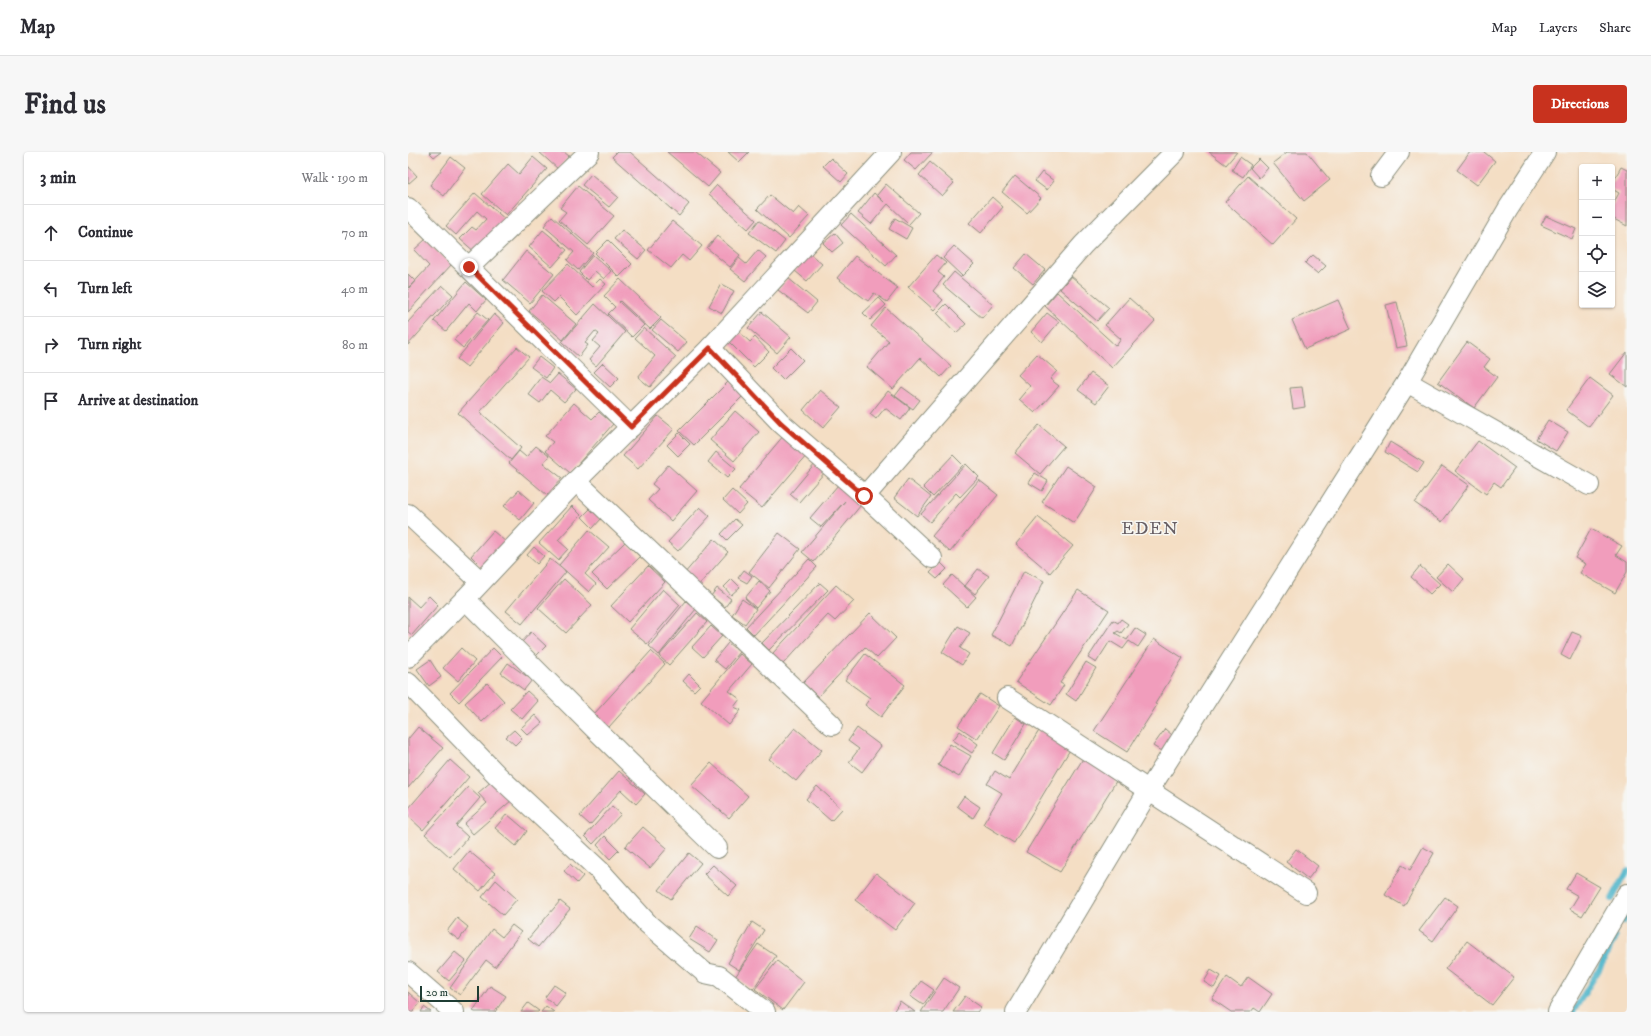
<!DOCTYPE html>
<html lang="en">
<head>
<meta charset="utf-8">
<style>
  body { margin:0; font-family:"IM FELL DW Pica",serif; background:#f7f7f7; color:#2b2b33 }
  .controls { position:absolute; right:12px; top:12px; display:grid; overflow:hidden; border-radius:4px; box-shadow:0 1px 3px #0004 }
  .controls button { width:36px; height:36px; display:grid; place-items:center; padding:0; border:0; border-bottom:1px solid #e1e1e2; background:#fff; color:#2b2b33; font:20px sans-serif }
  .scale { position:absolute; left:12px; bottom:10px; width:59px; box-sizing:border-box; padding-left:4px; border:2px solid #1f3d34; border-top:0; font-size:11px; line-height:14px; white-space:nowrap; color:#1f3d34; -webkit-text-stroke:3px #f6f6f2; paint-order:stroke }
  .stop { position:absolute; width:12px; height:12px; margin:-9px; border:3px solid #c8321e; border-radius:50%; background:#fff }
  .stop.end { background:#c8321e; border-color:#fff; box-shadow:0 1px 4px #0008 }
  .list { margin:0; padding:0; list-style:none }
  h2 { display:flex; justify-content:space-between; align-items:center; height:52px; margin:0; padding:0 16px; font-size:17px }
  h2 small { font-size:13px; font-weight:400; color:#7c7c81 }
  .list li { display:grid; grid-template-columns:26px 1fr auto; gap:12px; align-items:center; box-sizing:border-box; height:56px; padding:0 16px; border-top:1px solid #e1e1e2 }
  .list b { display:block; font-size:15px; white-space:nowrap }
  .list em { font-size:13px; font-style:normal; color:#7c7c81 }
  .icon { flex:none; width:22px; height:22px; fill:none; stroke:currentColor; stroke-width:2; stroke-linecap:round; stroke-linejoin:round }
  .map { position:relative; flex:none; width:1219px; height:860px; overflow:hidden; border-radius:4px }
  header { display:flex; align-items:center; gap:24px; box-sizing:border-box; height:56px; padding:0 20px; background:#fff; border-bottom:1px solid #e1e1e2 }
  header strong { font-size:19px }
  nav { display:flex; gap:22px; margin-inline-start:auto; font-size:14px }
  .intro { display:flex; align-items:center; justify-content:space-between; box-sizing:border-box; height:96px; padding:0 24px }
  h1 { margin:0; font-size:28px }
  .button { padding:10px 18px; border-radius:4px; background:#c8321e; color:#fff; font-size:14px; font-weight:700 }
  main { display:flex; gap:24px; padding:0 24px }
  aside { flex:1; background:#fff; border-radius:4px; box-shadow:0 1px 3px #0004 }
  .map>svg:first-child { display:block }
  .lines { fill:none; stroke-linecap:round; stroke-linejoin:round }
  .stream { stroke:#4bb4c9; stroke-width:6 }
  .building { fill:#f19dbc }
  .minor-casing { stroke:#8a8e7c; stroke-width:22 }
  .minor { stroke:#fff; stroke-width:20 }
  .route { stroke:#c8321e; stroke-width:5 }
  .labels { text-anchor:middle; stroke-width:3; stroke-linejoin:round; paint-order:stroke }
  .quarter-label { font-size:18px; letter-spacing:1px; fill:#685f64; stroke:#f6f6f2 }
</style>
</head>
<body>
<header>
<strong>Map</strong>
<nav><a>Map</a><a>Layers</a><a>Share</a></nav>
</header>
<div class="intro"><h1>Find us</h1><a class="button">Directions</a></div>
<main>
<aside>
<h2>3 min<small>Walk · 190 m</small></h2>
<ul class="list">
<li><svg class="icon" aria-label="ahead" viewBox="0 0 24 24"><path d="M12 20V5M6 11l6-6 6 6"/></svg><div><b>Continue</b></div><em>70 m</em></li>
<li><svg class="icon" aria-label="left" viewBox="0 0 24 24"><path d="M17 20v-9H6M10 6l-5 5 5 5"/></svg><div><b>Turn left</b></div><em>40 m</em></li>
<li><svg class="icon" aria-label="right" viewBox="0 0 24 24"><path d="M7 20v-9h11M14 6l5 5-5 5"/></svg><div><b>Turn right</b></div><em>80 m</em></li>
<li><svg class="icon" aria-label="arrive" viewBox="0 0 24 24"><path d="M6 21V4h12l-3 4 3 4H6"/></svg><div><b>Arrive at destination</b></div></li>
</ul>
</aside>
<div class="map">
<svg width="1219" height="860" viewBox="0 0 1219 860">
  <rect width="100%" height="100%" fill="#f6f6f2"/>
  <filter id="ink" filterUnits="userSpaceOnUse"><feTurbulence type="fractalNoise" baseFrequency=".025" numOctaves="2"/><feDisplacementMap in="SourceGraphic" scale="8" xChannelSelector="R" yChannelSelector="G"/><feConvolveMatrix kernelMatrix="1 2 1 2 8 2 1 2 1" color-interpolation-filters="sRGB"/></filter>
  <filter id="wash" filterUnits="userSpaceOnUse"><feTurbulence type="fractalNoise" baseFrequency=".012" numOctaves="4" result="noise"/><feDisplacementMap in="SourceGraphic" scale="16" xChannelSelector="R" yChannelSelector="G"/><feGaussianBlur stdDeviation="0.9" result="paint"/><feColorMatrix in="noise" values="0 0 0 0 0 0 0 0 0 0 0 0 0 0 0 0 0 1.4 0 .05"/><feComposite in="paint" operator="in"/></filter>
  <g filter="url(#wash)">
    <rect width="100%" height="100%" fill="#f4dec4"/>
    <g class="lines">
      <g class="stream">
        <polyline points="1204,747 1219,719"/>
        <polyline points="1215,770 1219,762"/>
        <polyline points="1165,860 1192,816 1207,786"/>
      </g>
    </g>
    <g id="blocks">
      <g class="building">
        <polygon points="21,0 33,0 26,5"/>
        <polygon points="131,0 156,0 161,4 150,17"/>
        <polygon points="209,0 222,0 281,52 271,64 204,5"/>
        <polygon points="259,0 287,0 312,21 300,35"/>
        <polygon points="320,0 341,0 331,10"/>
        <polygon points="503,0 525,0 508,18 496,8"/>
        <polygon points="801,0 829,0 818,13"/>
        <polygon points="879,0 899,0 922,28 896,49 865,11"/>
        <polygon points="1062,0 1076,0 1087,9 1069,33 1049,18"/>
        <polygon points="43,5 57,16 36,44 22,33"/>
        <polygon points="125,5 139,17 98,63 74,42 100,12 111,22"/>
        <polygon points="832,5 843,13 835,25 824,18"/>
        <polygon points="423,6 440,22 433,30 415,14"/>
        <polygon points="851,7 860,16 851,26 842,16"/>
        <polygon points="522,10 546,31 534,44 511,23"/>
        <polygon points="0,14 9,24 0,32"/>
        <polygon points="1213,15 1219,18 1219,74 1204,66 1204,54 1211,41 1204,37 1204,31"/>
        <polygon points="634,20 646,29 639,38 627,29"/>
        <polygon points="183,22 210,45 201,55 174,33"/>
        <polygon points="607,24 633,46 619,61 594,40"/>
        <polygon points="840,24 888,67 865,93 817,50"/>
        <polygon points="478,32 511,61 501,72 480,52 463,72 450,61 466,41 476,50 469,43"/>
        <polygon points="309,33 348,68 340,77 301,42"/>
        <polygon points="170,34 206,64 180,93 151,68 158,60 152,56"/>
        <polygon points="67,41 98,68 68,101 52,87 64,75 68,78 78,67 69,59 48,83 38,74"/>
        <polygon points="362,43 385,62 391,55 401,64 381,86 349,57"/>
        <polygon points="584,45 595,55 573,81 561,71"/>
        <polygon points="443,62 488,103 478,114 433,73"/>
        <polygon points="144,64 185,101 170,118 159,108 166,100 136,74"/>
        <polygon points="1138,64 1168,77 1164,87 1133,73"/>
        <polygon points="487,66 504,76 498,87 481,77"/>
        <polygon points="351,68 377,89 368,101 341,81"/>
        <polygon points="264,69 294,94 281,109 274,103 263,116 240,98"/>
        <polygon points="135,78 159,98 144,115 121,95"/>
        <polygon points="214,78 238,98 230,107 206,87"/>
        <polygon points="427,81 435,91 424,100 415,91"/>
        <polygon points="309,84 332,103 322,115 299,96"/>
        <polygon points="18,87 32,102 44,112 0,160 0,137 21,114 6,98"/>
        <polygon points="200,88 224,112 211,125 187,101"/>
        <polygon points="546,94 566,112 554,124 535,106"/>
        <polygon points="350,98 358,105 337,129 322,117 331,106 338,112"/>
        <polygon points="118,99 146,122 122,151 95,128"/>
        <polygon points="402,102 414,112 399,129 387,119"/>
        <polygon points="618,102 637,118 625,132 606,116"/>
        <polygon points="185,103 203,119 196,127 187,119 179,128 171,120"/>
        <polygon points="528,103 538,111 530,120 536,125 525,139 535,148 526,158 500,135"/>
        <polygon points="905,103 918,114 910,122 897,111"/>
        <polygon points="447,104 490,136 479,150 466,141 460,149 429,126"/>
        <polygon points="160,112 184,135 192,127 198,132 169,163 151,145 146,150 134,139"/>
        <polygon points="546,120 585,153 574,166 535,133"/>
        <polygon points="0,122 7,129 0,136"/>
        <polygon points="663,124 701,156 689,169 652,137"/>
        <polygon points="380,126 409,150 400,161 370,138"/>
        <polygon points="212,127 253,166 242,177 212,149 211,150 236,173 224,185 200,162 207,155 196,144"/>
        <polygon points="58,130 78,148 69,159 61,151 38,179 26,169"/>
        <polygon points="313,132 326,139 314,161 301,154"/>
        <polygon points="34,133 45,143 0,193 0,170"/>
        <polygon points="649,140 708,194 713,187 697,173 721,146 747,169 704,216 637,154"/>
        <polygon points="134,143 168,172 155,188 121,159"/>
        <polygon points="471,146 478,153 462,168 455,161"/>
        <polygon points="930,148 943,177 897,197 884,168"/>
        <polygon points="989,150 999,194 988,196 978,153"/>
        <polygon points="187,152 217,180 188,214 181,208 192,195 185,189 191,182 187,179 177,191 180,193 171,205 154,190"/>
        <polygon points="538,152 558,172 548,181 529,161"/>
        <polygon points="478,156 543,214 533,225 512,206 485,237 459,215 481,189 463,174"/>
        <polygon points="70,160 80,168 55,196 46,188"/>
        <polygon points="354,160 383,185 369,201 340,176"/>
        <polygon points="639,161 651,170 634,190 623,180"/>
        <polygon points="86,162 96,171 59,215 49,207"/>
        <polygon points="253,168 279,190 270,200 244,178"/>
        <polygon points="236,176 268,205 242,235 230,225 247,204 227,186"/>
        <polygon points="331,180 342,190 347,185 361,200 346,215 321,190"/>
        <polygon points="1059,190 1082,207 1076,215 1089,225 1066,256 1030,230"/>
        <polygon points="109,195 121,205 72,260 113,296 103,308 50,261"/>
        <polygon points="383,196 395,208 375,228 363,216"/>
        <polygon points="1219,200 1219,235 1202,222"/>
        <polygon points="629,202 649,219 642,227 651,234 627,261 611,247 622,234 610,223"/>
        <polygon points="131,205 145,216 138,226 123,215"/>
        <polygon points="195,211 211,226 202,235 186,220"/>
        <polygon points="683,221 701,234 688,251 670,238"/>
        <polygon points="150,222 168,237 156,250 142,238 132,251 120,242 133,225 142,231"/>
        <polygon points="1182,226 1205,243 1181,275 1158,258"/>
        <polygon points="322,228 337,242 286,293 271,279"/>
        <polygon points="494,235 512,248 505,257 487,244"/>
        <polygon points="894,235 897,255 885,257 882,236"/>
        <polygon points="412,238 433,255 415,276 395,258"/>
        <polygon points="480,239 502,256 493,268 477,256 468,267 462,262"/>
        <polygon points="166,251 184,267 191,260 205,272 162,321 137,299 145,290 137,284"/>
        <polygon points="327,259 351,280 326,309 302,288"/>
        <polygon points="250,264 266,277 230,317 215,304"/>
        <polygon points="1140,268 1160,280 1148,299 1128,287"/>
        <polygon points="631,273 656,294 632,322 607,301"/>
        <polygon points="271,281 282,292 270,304 259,293"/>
        <polygon points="376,283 399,303 354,356 331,337"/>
        <polygon points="1070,289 1107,316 1093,335 1086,330 1078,342 1047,319"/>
        <polygon points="982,290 1016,311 1010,320 977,300"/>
        <polygon points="128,294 141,304 135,311 154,326 139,343 101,311 111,299 118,305"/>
        <polygon points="308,300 328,317 319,326 300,310"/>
        <polygon points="545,303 555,313 525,345 515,335"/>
        <polygon points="407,312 417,320 391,350 382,342"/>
        <polygon points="558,312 571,325 552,345 548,341 522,370 513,362"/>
        <polygon points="260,313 289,339 263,369 240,348 250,337 244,332"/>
        <polygon points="658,314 689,335 666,371 634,350"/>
        <polygon points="1034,314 1061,333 1034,370 1007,351"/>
        <polygon points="627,321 640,329 634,339 621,331"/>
        <polygon points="500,327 523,345 509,364 486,346"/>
        <polygon points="571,328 590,343 542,400 524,384"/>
        <polygon points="430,333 453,353 406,410 394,400 437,349 413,375 402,366"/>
        <polygon points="111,338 126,351 112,368 96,354"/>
        <polygon points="324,338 339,352 330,362 315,348"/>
        <polygon points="164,354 173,363 150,388 160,397 150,408 131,391"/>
        <polygon points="292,355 302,364 270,399 260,390"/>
        <polygon points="182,357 193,367 185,376 174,365"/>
        <polygon points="630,365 665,394 642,421 608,392"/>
        <polygon points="327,367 334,373 319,388 313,382"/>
        <polygon points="1183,377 1214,394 1208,403 1219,410 1219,420 1207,441 1172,421 1178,412 1167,406"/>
        <polygon points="181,378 201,395 177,422 188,432 181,440 151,413"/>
        <polygon points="85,379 98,390 75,416 63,404"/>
        <polygon points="371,381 392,397 361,436 341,420"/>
        <polygon points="306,387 320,400 290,434 276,422"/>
        <polygon points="217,390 232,405 199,437 184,422"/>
        <polygon points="126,395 136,404 129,412 119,403"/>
        <polygon points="142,407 158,420 114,472 98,459"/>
        <polygon points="401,407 409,415 346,483 338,475"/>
        <polygon points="532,410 539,417 529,427 522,421"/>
        <polygon points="1040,412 1056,427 1045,440 1028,425"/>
        <polygon points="240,414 257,430 220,470 203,454"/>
        <polygon points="1012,414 1032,432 1022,442 1003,425"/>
        <polygon points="570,417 581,424 567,442 557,434"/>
        <polygon points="336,418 344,424 339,431 330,426"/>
        <polygon points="616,419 636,429 604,494 583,483"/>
        <polygon points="544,423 568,445 559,455 535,433"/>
        <polygon points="156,427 184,453 158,481 130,456"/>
        <polygon points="324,427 332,435 323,443 316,435"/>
        <polygon points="351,429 362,439 348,456 337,446"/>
        <polygon points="412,431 420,438 361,498 354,491"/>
        <polygon points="428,433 446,449 427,469 420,463 375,512 364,502"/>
        <polygon points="309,436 323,447 317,455 303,444"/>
        <polygon points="255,437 272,453 239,492 221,477"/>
        <polygon points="670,438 701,458 652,531 656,533 643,553 608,530"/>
        <polygon points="21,444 30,453 4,483 0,480 0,445 11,455"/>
        <polygon points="334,447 348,457 337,472 324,463"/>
        <polygon points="278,449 288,457 251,503 241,494"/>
        <polygon points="289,461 299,470 261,513 251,504"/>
        <polygon points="462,461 488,486 469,506 457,495 410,545 395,531"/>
        <polygon points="713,467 720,472 713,481 710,479 707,481 719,488 727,476 738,483 730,495 721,489 715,497 702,489 688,511 680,506 705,468 710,471"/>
        <polygon points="303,474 314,484 295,505 284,495"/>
        <polygon points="550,474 562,481 552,496 561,502 554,513 534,500"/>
        <polygon points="123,480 138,494 128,504 114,490"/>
        <polygon points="1164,480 1174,484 1162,508 1153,503"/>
        <polygon points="746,487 775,506 747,552 749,553 719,600 686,579"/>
        <polygon points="320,491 331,500 317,517 306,508"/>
        <polygon points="53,496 67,509 50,529 35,516"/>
        <polygon points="85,496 94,505 51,550 42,541"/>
        <polygon points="243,499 257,512 201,575 186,562"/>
        <polygon points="332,502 344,512 321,539 332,547 326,555 333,558 321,573 293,549"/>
        <polygon points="457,502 497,533 473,565 457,553 462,546 437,528"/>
        <polygon points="22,508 33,525 21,534 9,517"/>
        <polygon points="678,510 688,516 668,549 658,542"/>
        <polygon points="100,511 124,528 116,538 93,521"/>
        <polygon points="281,522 292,533 286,539 275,529"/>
        <polygon points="79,531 96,549 74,570 57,551"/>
        <polygon points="119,539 130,549 114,567 102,557"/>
        <polygon points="572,542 591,554 569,587 550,574"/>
        <polygon points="127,563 134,571 120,583 113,576"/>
        <polygon points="607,565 618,572 596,608 585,601"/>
        <polygon points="10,575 35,596 0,636 0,587"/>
        <polygon points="387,576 414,598 388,629 361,607"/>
        <polygon points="449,576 473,594 454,620 441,610 451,597 440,589"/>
        <polygon points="632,577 663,596 606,691 575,672 594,641 579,632 587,619 601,628"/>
        <polygon points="757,577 764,583 753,599 745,594"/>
        <polygon points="106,578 114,586 107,593 98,585"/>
        <polygon points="552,579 570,592 564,601 545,588"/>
        <polygon points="542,592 563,604 551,625 530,613"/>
        <polygon points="676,605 710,626 652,720 618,700"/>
        <polygon points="42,608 61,625 15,678 0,664 0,657"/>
        <polygon points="303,611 340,644 321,666 283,633"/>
        <polygon points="211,619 237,642 228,652 213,638 182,673 172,664"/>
        <polygon points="85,628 104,648 65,682 56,672 79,651 70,641"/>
        <polygon points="409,634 434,657 423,669 398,647"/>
        <polygon points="60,635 72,646 48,674 60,685 42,705 17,682"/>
        <polygon points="556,644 572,655 565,666 549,654"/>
        <polygon points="204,654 213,662 185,692 177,684"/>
        <polygon points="99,662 119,679 108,694 87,676"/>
        <polygon points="235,675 259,696 242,716 217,695"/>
        <polygon points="197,684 211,698 202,707 189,693"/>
        <polygon points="1015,695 1026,701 996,754 977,743 994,713 1002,718"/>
        <polygon points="888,697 910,714 900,727 878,710"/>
        <polygon points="61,699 87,721 72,739 46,717"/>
        <polygon points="281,701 293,711 263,747 251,738"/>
        <polygon points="162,712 175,724 169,731 156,719"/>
        <polygon points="305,713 329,734 320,744 296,722"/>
        <polygon points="468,721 507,751 487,778 447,748"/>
        <polygon points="1168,721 1192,735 1174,764 1162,757 1170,744 1158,737"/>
        <polygon points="88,728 109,747 95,763 74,745"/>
        <polygon points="1037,745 1050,754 1025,789 1011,779"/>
        <polygon points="152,749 162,757 130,795 120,787"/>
        <polygon points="49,766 60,775 51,788 39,779"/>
        <polygon points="344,770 356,778 331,818 320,811"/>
        <polygon points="104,773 113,780 87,815 78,808 52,843 42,836 84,777 94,785"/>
        <polygon points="289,774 310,788 302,800 281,787"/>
        <polygon points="1059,789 1106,825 1084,853 1037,817"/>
        <polygon points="350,792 368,804 345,837 327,825"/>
        <polygon points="47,800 58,809 41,829 30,820"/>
        <polygon points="369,809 396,830 375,858 347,837"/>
        <polygon points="803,818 813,824 806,836 796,830"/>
        <polygon points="819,825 833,835 840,825 864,842 852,860 846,856 843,860 823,860 804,847"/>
        <polygon points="536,826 551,836 535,860 513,860"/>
        <polygon points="513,829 526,838 515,853 502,844"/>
        <polygon points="146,833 158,841 148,854 137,845"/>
        <polygon points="82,834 98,844 87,860 67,860 65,859"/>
        <polygon points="0,840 12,851 5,860 0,860"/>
        <polygon points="557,844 573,855 569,860 545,860"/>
        <polygon points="492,849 507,860 485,860"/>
        <polygon points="120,851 131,859 130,860 113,860"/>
        <polygon points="138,854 146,860 133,860"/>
        <polygon points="16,855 23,860 13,860"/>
      </g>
    </g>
  </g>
  <g filter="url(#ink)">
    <use href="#blocks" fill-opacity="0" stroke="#8a8e7c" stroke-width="1"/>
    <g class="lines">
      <g class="minor-casing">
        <g id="minor">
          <polyline points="973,24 991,0"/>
          <polyline points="0,56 223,275"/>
          <polyline points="61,115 181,0"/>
          <polyline points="302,196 373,271 457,344 524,406"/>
          <polyline points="999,230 1181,333"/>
          <polyline points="168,329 424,573"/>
          <polyline points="457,344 675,93 767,0"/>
          <polyline points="0,362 72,429"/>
          <polyline points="57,447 187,577 309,696"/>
          <polyline points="0,505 57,447 168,329 302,196 483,0"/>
          <polyline points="0,531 89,623 191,718 240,772 297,821 311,824 357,860"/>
          <polyline points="599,546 898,741"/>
          <polyline points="0,820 46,860"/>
          <polyline points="608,860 741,638 999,230 1100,57 1137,0"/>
          <polyline points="1150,860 1219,742"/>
        </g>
      </g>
      <use href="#minor" class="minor"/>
    </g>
  </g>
  <g class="lines" filter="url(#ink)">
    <polyline class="route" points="61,115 223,275 302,196 373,271 456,344"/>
  </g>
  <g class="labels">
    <g class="quarter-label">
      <text x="742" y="382">EDEN</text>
    </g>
  </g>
</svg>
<div class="controls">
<button>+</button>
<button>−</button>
<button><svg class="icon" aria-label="locate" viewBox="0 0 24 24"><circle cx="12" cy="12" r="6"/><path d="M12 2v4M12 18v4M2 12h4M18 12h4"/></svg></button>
<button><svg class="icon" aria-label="layers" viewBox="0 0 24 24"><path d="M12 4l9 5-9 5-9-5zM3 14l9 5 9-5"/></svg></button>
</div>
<div class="scale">20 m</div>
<div class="stop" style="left:456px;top:344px"></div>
<div class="stop end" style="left:61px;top:115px"></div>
</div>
</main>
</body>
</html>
